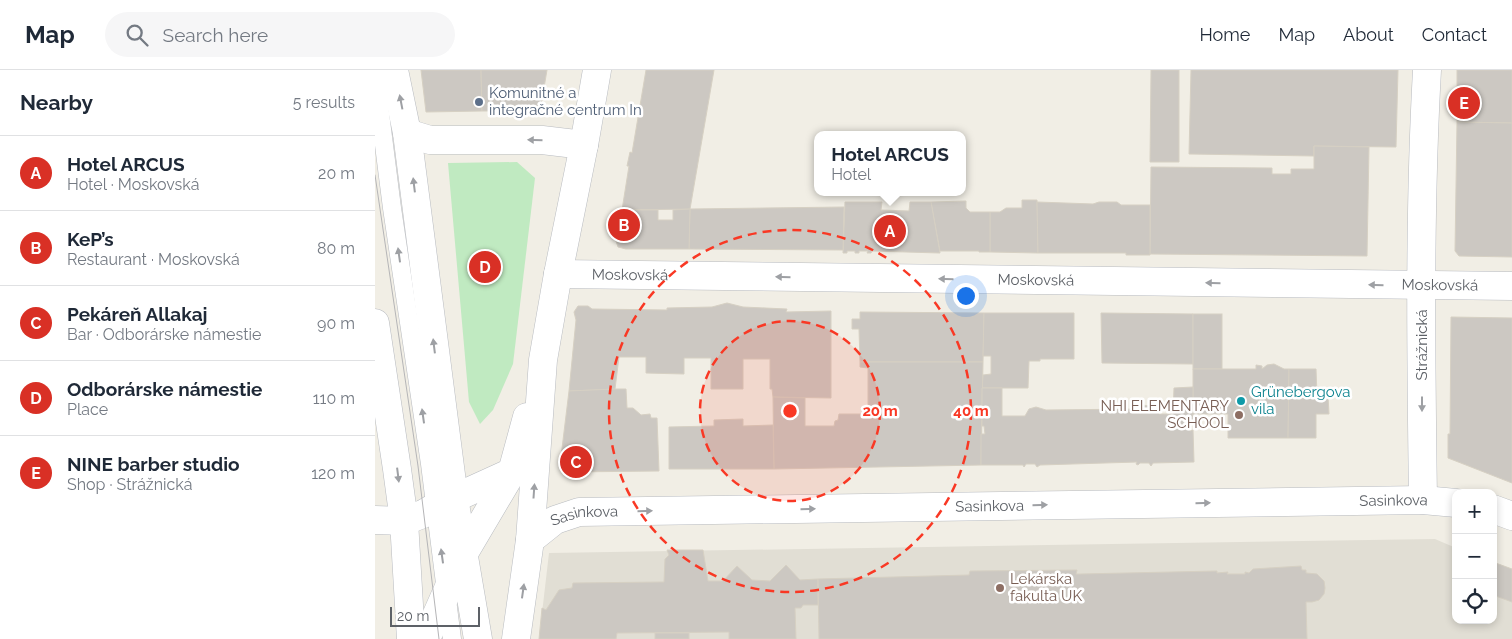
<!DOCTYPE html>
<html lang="en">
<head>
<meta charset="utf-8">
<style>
  body { margin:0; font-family:Raleway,sans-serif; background:#f6f6f7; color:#1f2937 }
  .controls { position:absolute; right:15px; bottom:15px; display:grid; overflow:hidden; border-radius:10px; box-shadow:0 2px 8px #0003 }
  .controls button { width:45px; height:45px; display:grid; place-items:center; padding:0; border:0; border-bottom:1px solid #e0e1e3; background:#fff; color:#1f2937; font:25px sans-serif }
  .scale { position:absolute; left:15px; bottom:12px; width:90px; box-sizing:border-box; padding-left:5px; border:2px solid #5d6167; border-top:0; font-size:14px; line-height:18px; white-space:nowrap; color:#5d6167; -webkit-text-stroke:4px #fff; paint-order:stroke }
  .you { position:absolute; left:590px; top:225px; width:18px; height:18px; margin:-12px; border:4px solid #fff; border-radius:50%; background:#1a73e8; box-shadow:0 0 0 8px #1a73e833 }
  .badge { display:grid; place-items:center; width:32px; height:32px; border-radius:50%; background:#d93025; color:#fff; font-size:16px; font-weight:700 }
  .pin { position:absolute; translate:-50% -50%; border:2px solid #fff; box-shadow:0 1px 5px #0006 }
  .popup { position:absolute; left:439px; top:61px; width:152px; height:65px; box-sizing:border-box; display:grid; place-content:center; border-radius:10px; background:#fff; filter:drop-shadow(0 1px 4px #0005); font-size:16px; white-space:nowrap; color:#747a83 }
  .popup b { font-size:19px; color:#1f2937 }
  .popup::after { content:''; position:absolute; left:50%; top:100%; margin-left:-10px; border:10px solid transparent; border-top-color:#fff }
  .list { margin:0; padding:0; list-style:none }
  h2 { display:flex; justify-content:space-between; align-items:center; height:65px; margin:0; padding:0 20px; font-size:21px }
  h2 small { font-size:16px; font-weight:400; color:#747a83 }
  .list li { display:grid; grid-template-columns:32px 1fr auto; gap:15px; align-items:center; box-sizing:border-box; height:75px; padding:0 20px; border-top:1px solid #e0e1e3 }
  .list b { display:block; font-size:19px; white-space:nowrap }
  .list p { margin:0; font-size:16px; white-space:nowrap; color:#747a83 }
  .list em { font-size:16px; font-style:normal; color:#747a83 }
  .icon { flex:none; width:28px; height:28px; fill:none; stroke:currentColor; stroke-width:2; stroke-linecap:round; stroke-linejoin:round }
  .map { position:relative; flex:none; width:1137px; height:569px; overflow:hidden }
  header { display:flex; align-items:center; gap:30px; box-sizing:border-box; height:70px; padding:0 25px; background:#fff; border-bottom:1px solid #e0e1e3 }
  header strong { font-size:24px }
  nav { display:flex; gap:28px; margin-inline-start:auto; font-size:18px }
  .search { width:350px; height:45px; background:#f6f6f7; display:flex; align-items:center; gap:12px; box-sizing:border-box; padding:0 18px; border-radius:28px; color:#747a83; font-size:19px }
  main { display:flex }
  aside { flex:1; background:#fff }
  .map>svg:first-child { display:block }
  .education { fill:#e1ded4 }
  .green { fill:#c0eac1 }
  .building { fill:#ccc8c2; stroke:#d6d0c3 }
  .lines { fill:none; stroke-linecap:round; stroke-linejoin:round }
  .service-casing { stroke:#b8bbc0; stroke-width:19 }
  .minor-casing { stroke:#b8bbc0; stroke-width:29 }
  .tertiary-casing { stroke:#b8bbc0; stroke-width:29 }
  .service { stroke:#fff; stroke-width:18 }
  .minor { stroke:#fff; stroke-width:28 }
  .tertiary { stroke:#fff; stroke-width:28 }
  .tram { stroke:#b5b5b7; stroke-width:1 }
  .oneway { fill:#9ea0a4 }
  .ring { fill:none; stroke:#f93824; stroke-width:2.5; stroke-dasharray:9 6 }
  .service-dot { fill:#5c6f8a; stroke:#fff; stroke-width:2 }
  .culture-dot { fill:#0f9aa8; stroke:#fff; stroke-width:2 }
  .education-dot { fill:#8d6e63; stroke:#fff; stroke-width:2 }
  .labels { text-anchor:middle; stroke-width:5; stroke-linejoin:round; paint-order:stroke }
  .service-label { font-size:15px; fill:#4e5e75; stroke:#fff; text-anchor:start }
  .street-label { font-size:15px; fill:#5d6167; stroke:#fff }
  .culture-label { font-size:15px; fill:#0d838f; stroke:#fff; text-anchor:start }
  .education-label { font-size:15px; fill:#785e54; stroke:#fff; text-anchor:end }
  .centre { fill:#f93824; stroke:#fff; stroke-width:2.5 }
  .ring-label { font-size:15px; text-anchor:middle; font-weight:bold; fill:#f93824; stroke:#fff; stroke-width:5; stroke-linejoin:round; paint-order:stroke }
</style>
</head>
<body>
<header>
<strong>Map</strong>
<div class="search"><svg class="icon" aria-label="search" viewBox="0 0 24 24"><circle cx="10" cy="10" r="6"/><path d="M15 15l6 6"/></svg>Search here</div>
<nav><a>Home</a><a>Map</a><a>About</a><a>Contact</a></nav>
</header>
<main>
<aside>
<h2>Nearby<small>5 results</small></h2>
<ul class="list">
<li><span class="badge">A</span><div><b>Hotel ARCUS</b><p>Hotel · Moskovská</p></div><em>20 m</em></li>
<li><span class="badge">B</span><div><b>KeP’s</b><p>Restaurant · Moskovská</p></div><em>80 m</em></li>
<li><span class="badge">C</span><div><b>Pekáreň Allakaj</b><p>Bar · Odborárske námestie</p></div><em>90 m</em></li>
<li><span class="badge">D</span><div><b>Odborárske námestie</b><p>Place</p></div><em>110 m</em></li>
<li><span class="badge">E</span><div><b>NINE barber studio</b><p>Shop · Strážnická</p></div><em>120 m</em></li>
</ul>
</aside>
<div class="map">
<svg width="1137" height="569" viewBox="0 0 1137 569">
  <rect width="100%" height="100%" fill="#f1eee5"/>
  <polygon class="education" points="1060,469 1081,478 1081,550 1118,550 1118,492 1137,499 1137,569 164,569 174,483"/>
  <polygon class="green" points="142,92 160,108 138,294 118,340 105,354 94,332 73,93"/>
  <g class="building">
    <polygon points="46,0 106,0 107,41 51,42"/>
    <polygon points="106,0 172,0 165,41 107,41"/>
    <polygon points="271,0 339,0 315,139 247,140 254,96 252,96 255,82 257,83"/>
    <polygon points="776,0 804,0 804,92 775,92"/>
    <polygon points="816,0 1023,0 1021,77 939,76 939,86 814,84"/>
    <polygon points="1082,0 1137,0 1137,53 1082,52"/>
    <polygon points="1082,52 1137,53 1137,187 1084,186 1080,181"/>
    <polygon points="939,76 994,77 992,186 775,184 776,97 897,98 897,104 916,104 916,99 939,99"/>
    <polygon points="647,130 662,130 663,183 615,182 615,142 625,142 631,138 647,138"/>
    <polygon points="591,131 591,138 595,142 615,142 615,182 604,182 604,181 565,181 556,132"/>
    <polygon points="470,132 507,132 506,140 534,141 535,132 556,132 565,183 497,181 496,183 492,183 493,181 484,181 484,183 480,183 480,181 472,181 472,183 468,183"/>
    <polygon points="662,132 718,134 724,132 742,132 746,135 775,135 775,185 751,185 751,183 663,183"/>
    <polygon points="469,137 468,180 314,179 315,139"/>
    <polygon points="315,139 314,179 251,179 243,177 241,171 247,140 283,140 283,150 298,150 298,140"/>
    <polygon points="352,233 368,237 412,239 411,242 456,241 456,328 398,327 397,319 395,319 395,289 368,289 368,319 336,319 336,288 309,288 309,304 271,303 271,287 244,287 240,319 194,321 201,250 199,242 203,236 213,236 217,239 292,240 292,238 337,237"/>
    <polygon points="485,242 609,243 608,292 485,292 484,259 477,259 477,249 485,249"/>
    <polygon points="609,243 699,243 699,289 665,289 665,291 654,291 653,318 607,318 608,305 616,304 616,286 608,286"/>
    <polygon points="726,243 818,244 818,294 727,293"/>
    <rect x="818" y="244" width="29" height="55"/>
    <polygon points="1076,247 1137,248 1137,413 1073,388 1073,364 1075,364"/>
    <polygon points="485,292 608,292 606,395 399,399 398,327 430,328 430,356 459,356 460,351 463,350 464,344 493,344 493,298 485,297"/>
    <polygon points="899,294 909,299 914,299 913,368 853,368 853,344 818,344 818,299 881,299 881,295 887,296 887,299 892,295"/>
    <polygon points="914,299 941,299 942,326 953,326 954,344 941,344 941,368 913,368"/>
    <polygon points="818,317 818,353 815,353 815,361 818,360 819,392 778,393 776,396 774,393 765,393 763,395 761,394 762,392 665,395 662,397 660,394 651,394 649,397 648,395 606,395 606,364 610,364 609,356 607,356 607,318 627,318 627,346 650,346 654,339 661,337 671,340 763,339 768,335 779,337 784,344 798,344 799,318"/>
    <polygon points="240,319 251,319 252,338 258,338 266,345 275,344 276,348 282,348 284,401 192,402 185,395 194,321"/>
    <polygon points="368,349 368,356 398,355 399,399 294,399 294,357 339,356 339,350"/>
    <polygon points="292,480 328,480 333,511 348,511 362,496 377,510 395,511 411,495 425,510 443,509 443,535 428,535 426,538 420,538 421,569 354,569 354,562 242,563 241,569 164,569 167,538 171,540 184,520 197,518 198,513 289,512 290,489 294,485"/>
    <polygon points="1118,492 1137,499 1137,532 1118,525"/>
    <polygon points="926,496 927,500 931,500 931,503 942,504 949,511 950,518 949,524 944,530 937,532 931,532 932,569 444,569 443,509 594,505 595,501 702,500 701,504 706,504 842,501 842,503 853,502 852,504 870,504 870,502 874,503 878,499"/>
    <rect x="280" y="563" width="34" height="6"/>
  </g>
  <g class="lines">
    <g class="service-casing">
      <polyline id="service" points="0,4 17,138 55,394 77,569"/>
    </g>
    <g class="minor-casing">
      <g id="minor">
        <polyline points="32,63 55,70 167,70 209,75"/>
        <path id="s1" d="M183,204L1137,216"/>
        <path d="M1048,430C1046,287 1044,143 1052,0"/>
        <polyline points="1118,439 1137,446"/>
        <polyline points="0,450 29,451"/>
        <path id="s2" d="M155,470L180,450L204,442L1048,430L1081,433"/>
      </g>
    </g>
    <g class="tertiary-casing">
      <g id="tertiary">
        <polyline points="19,0 32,63 79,428 103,569"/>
        <polyline points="0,253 22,399 29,451 36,569"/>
        <polyline points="29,451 48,444 60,437 137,402"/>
        <polyline points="51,569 89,483 137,402 152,347"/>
        <polyline points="141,569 155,470 168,290 183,204 209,75 222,0"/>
      </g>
    </g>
    <use href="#service" class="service"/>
    <use href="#minor" class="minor"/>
    <use href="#tertiary" class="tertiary"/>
    <polyline class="tram" points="0,105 43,396 64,569"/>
  </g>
  <defs><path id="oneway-solid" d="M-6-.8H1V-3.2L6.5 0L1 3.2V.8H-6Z" transform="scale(1.25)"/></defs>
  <g class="oneway">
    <use href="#oneway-solid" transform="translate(26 32) rotate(-101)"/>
    <use href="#oneway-solid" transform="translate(160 70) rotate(-179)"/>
    <use href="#oneway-solid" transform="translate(39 115) rotate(-97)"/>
    <use href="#oneway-solid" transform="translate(24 185) rotate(-98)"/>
    <use href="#oneway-solid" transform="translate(408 207) rotate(-179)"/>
    <use href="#oneway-solid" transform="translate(571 209) rotate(-179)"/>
    <use href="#oneway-solid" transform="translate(838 213) rotate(-179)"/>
    <use href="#oneway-solid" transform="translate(1001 215) rotate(-179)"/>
    <use href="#oneway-solid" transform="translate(59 276) rotate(-97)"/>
    <use href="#oneway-solid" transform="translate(1047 334) rotate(90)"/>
    <use href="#oneway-solid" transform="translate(48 346) rotate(-98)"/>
    <use href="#oneway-solid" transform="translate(23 405) rotate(83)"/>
    <use href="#oneway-solid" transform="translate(159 421) rotate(-86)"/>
    <use href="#oneway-solid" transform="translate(828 433) rotate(-1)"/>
    <use href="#oneway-solid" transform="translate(665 435) rotate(-1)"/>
    <use href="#oneway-solid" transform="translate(433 439) rotate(-1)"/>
    <use href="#oneway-solid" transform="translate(270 441) rotate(-1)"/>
    <use href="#oneway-solid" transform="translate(67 486) rotate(-98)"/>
    <use href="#oneway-solid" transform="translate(148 521) rotate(-82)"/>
  </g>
  <circle cx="415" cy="341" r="90" fill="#f93824" fill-opacity=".12"/>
  <g class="ring">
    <circle cx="415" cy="341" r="90"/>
    <circle cx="415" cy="341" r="181"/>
  </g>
  <circle class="service-dot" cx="104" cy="32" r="5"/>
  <circle class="culture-dot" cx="866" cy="331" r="5"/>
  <g class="education-dot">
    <circle cx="864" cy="345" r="5"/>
    <circle cx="625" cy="518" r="5"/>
  </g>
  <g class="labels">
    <g class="service-label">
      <text x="114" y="28">Komunitné a<tspan x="114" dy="17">integračné centrum In</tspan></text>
    </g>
    <g class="street-label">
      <text dy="5" stroke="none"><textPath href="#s1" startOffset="72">Moskovská</textPath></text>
      <text dy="5" stroke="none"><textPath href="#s1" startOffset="478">Moskovská</textPath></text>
      <text dy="5" stroke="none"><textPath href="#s1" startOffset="882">Moskovská</textPath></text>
      <text transform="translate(1047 275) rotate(-90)" y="5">Strážnická</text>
      <text dy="5" stroke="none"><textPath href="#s2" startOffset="872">Sasinkova</textPath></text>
      <text dy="5" stroke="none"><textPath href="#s2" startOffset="468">Sasinkova</textPath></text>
      <text dy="5" stroke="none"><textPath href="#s2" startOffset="62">Sasinkova</textPath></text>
    </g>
    <g class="culture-label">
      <text x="876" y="327">Grünebergova<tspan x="876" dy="17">vila</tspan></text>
    </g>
    <g class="education-label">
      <text x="854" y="341">NHI ELEMENTARY<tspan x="854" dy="17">SCHOOL</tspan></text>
      <text x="635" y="514" text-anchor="start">Lekárska<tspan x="635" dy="17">fakulta UK</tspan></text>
    </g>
  </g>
  <circle cx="415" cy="341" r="8" class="centre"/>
  <g class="ring-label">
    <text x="505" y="346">20 m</text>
    <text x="596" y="346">40 m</text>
  </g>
</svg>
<div class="controls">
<button>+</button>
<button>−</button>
<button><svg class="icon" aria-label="locate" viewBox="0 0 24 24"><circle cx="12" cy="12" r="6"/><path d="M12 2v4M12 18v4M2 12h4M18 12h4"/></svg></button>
</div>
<div class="scale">20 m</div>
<div class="you"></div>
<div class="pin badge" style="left:515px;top:161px">A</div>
<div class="popup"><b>Hotel ARCUS</b>Hotel</div>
<div class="pin badge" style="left:249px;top:155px">B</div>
<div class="pin badge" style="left:201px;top:392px">C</div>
<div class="pin badge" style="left:110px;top:197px">D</div>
<div class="pin badge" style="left:1089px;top:33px">E</div>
</div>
</main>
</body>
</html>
